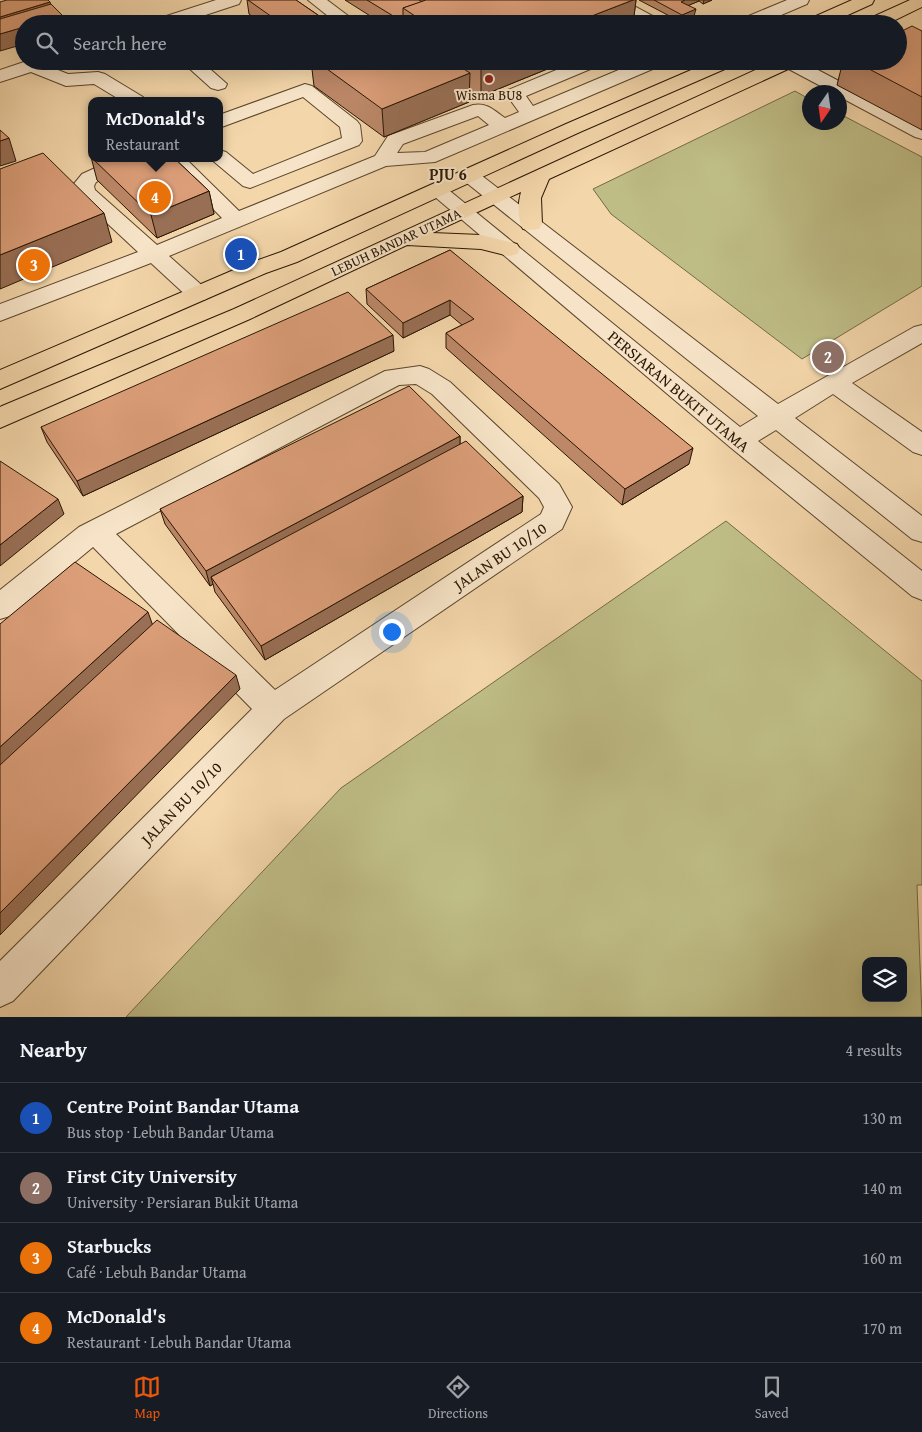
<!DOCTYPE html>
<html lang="en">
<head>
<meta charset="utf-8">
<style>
  body { margin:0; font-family:"Gentium Book Plus",serif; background:#242831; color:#f1f3f6 }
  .controls { position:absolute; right:15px; bottom:15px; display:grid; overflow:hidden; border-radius:10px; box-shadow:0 5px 20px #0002 }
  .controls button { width:45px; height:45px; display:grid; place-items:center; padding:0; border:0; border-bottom:1px solid #363941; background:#171b24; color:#f1f3f6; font:25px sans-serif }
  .compass { position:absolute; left:802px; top:85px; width:45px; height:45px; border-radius:50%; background:#171b24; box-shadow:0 5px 20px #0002; rotate:193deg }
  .you { position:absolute; left:391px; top:631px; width:18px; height:18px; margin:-12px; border:4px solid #fff; border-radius:50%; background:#1a73e8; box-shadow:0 0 0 8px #1a73e833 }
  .badge { display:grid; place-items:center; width:32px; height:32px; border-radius:50%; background:#ea580c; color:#fff; font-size:16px; font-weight:700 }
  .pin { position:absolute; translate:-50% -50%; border:2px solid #fff; box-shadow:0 1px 5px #0006 }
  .popup { position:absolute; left:88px; top:97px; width:135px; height:65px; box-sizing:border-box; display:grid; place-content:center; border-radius:10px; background:#171b24; filter:drop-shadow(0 1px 4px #0005); font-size:16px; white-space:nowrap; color:#9ea1a6 }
  .popup b { font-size:19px; color:#f1f3f6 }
  .popup::after { content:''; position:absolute; left:50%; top:100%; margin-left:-10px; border:10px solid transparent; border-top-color:#171b24 }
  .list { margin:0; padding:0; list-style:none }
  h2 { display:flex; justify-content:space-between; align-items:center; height:65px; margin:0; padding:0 20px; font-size:21px }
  h2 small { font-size:16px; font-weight:400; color:#9ea1a6 }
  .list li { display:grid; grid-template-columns:32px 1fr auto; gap:15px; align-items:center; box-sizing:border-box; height:70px; padding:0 20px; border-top:1px solid #363941 }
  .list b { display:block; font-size:19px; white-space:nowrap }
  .list p { margin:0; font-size:16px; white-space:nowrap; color:#9ea1a6 }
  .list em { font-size:16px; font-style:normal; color:#9ea1a6 }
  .icon { flex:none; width:28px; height:28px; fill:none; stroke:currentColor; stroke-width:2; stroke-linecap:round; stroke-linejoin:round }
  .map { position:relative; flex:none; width:922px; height:1017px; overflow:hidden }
  .search { position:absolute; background:#171b24; box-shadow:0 5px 20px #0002; left:15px; right:15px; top:15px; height:55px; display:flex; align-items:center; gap:12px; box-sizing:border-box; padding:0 18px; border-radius:28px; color:#9ea1a6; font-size:19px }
  .sheet { height:345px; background:#171b24 }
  nav { display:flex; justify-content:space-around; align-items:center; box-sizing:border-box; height:70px; border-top:1px solid #363941; background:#171b24; font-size:14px; color:#9ea1a6 }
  nav a { display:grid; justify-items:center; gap:2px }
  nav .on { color:#ea580c }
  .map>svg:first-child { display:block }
  .green { fill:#bfbd86; stroke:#746a44; fill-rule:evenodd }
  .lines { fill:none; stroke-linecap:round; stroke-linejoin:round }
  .minor-casing { stroke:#5c462c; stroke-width:2 }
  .major-casing { stroke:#2a1602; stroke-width:2 }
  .minor { fill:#f7e4c8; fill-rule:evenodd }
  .major { fill:#f3d6aa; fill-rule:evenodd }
  .wall { fill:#bc8868; stroke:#2a1602 }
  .shaded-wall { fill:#996f55; stroke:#2a1602 }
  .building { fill:#db9e79; stroke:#2a1602 }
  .poi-dot { fill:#8f2418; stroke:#f7e4c8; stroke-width:2 }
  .labels { text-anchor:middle; stroke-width:4; stroke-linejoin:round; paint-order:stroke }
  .far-poi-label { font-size:14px; fill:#2a1602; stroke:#f7e4c8 }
  .far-street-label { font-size:14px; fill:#2a1602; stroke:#f7e4c8 }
  .far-quarter-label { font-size:16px; font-weight:bold; fill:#2a1602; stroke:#f7e4c8 }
  .street-label { font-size:16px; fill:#2a1602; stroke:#f7e4c8 }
</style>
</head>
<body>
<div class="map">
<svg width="922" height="1017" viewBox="0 0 922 1017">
  <rect width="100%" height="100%" fill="#f3d6aa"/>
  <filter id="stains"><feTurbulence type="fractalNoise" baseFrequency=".004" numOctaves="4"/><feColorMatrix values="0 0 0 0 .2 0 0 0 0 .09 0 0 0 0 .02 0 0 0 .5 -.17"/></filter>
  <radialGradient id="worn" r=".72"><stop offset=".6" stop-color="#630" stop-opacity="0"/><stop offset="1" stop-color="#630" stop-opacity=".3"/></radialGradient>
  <g class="green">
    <polygon points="795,91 809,99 810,122 840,122 840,114 922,157 922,286 802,359 611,214 593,189"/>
    <path d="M726,521L922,681V885H917L922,1017H126L341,788ZM866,961H903V998H866Z"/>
  </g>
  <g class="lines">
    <g class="minor-casing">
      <g id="minor">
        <polygon points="216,0 241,0 239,4 178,24 151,24 154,20"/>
        <polygon points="308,0 327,0 359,24 338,24"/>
        <polygon points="603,0 623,0 660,20 663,24 641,24 605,4"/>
        <polygon points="787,0 809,0 807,4 760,24 736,24 739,20"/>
        <polygon points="27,61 55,61 48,66 68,74 98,72 105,74 143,97 145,101 122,101 94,84 66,86 31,72 0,82 0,70"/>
        <polygon points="181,61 201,61 227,84 225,88 218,90 211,88"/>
        <path d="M578,61H603L600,65L526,96L533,106L640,61H665L662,65L435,162L386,166L169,256L206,289L210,294L206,299L198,301L190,299L151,263L0,321V304L138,252L78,196L73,185L82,174L117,158H144L141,162L96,182L94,186L95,190L157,245L222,218L163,158H185L239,211L375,156L388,136L473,105C487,102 495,111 505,118L519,112L506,94L508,90ZM478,116L489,125L425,152L397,153L403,144Z"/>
        <polygon points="801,61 922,125 922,139 915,137 840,97 840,92 832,92 783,66 780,62"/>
        <polygon points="305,84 312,86 357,121 360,125 362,141 359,145 250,188 243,186 212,160 210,158 219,158 219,150 226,152 253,174 342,138 340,127 303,97 219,128 219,115"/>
        <polygon points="470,170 477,172 778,404 914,327 922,325 922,343 852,383 922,432 922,455 913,452 833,394 795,418 922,516 922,542 912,539 776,430 758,441 922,571 922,600 912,596 730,447 428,191 431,187 438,185 445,187 740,427 758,416 463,180 460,176 463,172"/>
        <path d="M420,366L429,369L450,382L559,484L572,507L562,529L284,719L13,1001L0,1007V961L252,709L93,547L10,616L0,619V590L79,527L385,371ZM416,384L432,394L539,498L544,507L541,514L275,690L116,534L399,385Z"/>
      </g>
    </g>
    <g class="major-casing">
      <g id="major">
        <polygon points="852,0 874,0 872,4 828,24 804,24 807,20"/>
        <polygon points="910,0 922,0 922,7 887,24 863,24 866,20"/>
        <polygon points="712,61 737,61 734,65 580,132 297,262 266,273 0,389 0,370 250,263 281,252 566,124"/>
        <path d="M775,61H800L797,65L549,179L541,198L542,224L539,229L531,230L523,229C517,219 518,203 521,192L432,233L481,235L517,244L520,249L517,254L509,256L481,249L407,245L250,319L0,428V407L2,406L234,309Z"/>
      </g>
    </g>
    <use href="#minor" class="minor"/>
    <use href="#major" class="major"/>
  </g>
  <g class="wall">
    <polygon points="247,0 296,0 331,24 263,24 249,14"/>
    <polygon points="345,0 636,0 633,24 383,24"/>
    <polygon points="639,0 712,0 703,4 699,1 689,5 694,16 681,22"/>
    <polygon points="922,31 922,130 837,85 843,61 898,61"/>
    <polygon points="311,61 567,61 481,96 469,89 469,102 384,137 314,86"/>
    <polygon points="91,157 91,158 174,158 209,191 214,214 157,238 97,180"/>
    <polygon points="450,250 689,464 622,505 446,348 446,333 462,325 450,315 403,338 367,304 366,289"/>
    <polygon points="394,351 83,496 47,442 41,427"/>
    <polygon points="460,436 460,444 523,496 522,512 265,660 215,592 213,584 210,586 165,524 160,509"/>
  </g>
  <g class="shaded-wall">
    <polygon points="633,0 636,0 633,24 571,24"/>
    <polygon points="685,0 699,0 699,1 680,9 681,2"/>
    <polygon points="704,0 712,0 703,4"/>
    <polygon points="50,2 55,17 0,33 0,17"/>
    <polygon points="696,9 694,16 681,22 682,15"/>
    <polygon points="63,16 65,24 36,24"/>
    <polygon points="24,27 24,44 0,51 0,34"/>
    <polygon points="481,61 567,61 481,96"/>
    <polygon points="470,73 469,102 384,137 382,109"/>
    <polygon points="9,138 16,161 0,166 0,141"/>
    <polygon points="209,191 214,214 157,238 151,215"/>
    <polygon points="104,213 112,242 0,289 0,255"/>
    <polygon points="450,300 450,315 403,338 403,323"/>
    <polygon points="393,335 394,351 83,496 77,481"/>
    <polygon points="460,436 460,451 211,577 213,584 210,586 206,571"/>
    <polygon points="693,448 689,464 622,505 625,489"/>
    <polygon points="523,496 522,512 265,660 261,646"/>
    <polygon points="58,499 64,514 0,566 0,545"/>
    <polygon points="148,612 153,626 0,768 0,747"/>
    <polygon points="236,675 240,689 0,935 0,913"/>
  </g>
  <g class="building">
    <polygon points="7,0 48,0 50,2 0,17 0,2"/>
    <polygon points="248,0 296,0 331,24 282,24"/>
    <polygon points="367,0 419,0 422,2 403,8 403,22"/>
    <polygon points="426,0 633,0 571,24 427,24 403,8"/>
    <polygon points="654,0 685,0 681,2 696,9 682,15"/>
    <polygon points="51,4 63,16 36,24 24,24 24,27 0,34 0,19"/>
    <polygon points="912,26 922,31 922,97 854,61 898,61 898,33"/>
    <polygon points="316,61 451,61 470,73 382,109"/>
    <polygon points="0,130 9,138 0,141"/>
    <polygon points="43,153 104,213 0,255 0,169"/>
    <polygon points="92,158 174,158 209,191 151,215"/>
    <polygon points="450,250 693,448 625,489 446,333 474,319 450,300 403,323 366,289"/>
    <polygon points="348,292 393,335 77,481 41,427"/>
    <polygon points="409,386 460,436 206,571 160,509"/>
    <polygon points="466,441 523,496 261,646 211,577"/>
    <polygon points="0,461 58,499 0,545"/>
    <polygon points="75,562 148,612 0,747 0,624"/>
    <polygon points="157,620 236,675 0,913 0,765"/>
  </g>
  <circle class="poi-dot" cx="489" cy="79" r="5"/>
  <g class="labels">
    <g class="far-poi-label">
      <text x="489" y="100">Wisma BU8</text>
    </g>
    <g class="far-street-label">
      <text transform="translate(396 242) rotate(-25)" y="5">LEBUH BANDAR UTAMA</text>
    </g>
    <g class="far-quarter-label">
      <text x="448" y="180">PJU 6</text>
    </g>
    <g class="street-label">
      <text transform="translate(679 391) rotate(40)" y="6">PERSIARAN BUKIT UTAMA</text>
      <text transform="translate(500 556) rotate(-34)" y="6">JALAN BU 10/10</text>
      <text transform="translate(181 803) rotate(-46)" y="6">JALAN BU 10/10</text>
    </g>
  </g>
  <rect width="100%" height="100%" filter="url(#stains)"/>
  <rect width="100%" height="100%" fill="url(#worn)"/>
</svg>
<div class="controls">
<button><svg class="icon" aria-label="layers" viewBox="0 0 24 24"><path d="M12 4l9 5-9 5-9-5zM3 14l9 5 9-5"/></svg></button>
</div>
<svg class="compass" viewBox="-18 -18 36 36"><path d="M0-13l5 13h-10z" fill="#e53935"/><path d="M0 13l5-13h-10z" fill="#9ea1a6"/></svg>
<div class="you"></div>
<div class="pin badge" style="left:241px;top:254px;background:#1a4fb4">1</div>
<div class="pin badge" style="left:828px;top:357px;background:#8d6e63">2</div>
<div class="pin badge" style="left:34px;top:265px;background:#e8710a">3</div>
<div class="pin badge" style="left:155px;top:197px;background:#e8710a">4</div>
<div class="popup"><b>McDonald's</b>Restaurant</div>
<div class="search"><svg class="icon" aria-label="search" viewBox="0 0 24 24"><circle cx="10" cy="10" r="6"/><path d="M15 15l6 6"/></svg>Search here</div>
</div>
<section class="sheet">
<h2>Nearby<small>4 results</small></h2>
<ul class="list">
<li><span class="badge" style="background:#1a4fb4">1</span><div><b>Centre Point Bandar Utama</b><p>Bus stop · Lebuh Bandar Utama</p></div><em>130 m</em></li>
<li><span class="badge" style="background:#8d6e63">2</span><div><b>First City University</b><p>University · Persiaran Bukit Utama</p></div><em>140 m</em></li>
<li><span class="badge" style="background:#e8710a">3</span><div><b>Starbucks</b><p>Café · Lebuh Bandar Utama</p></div><em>160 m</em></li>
<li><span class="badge" style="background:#e8710a">4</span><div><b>McDonald's</b><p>Restaurant · Lebuh Bandar Utama</p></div><em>170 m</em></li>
</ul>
</section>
<nav>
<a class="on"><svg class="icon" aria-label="map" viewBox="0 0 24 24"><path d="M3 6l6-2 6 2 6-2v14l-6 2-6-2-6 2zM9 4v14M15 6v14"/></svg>Map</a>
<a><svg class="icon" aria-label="directions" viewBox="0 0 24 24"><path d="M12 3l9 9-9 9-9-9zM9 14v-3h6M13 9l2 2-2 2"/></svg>Directions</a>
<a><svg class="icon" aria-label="saved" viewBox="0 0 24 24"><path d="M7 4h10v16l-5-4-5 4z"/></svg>Saved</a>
</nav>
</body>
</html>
